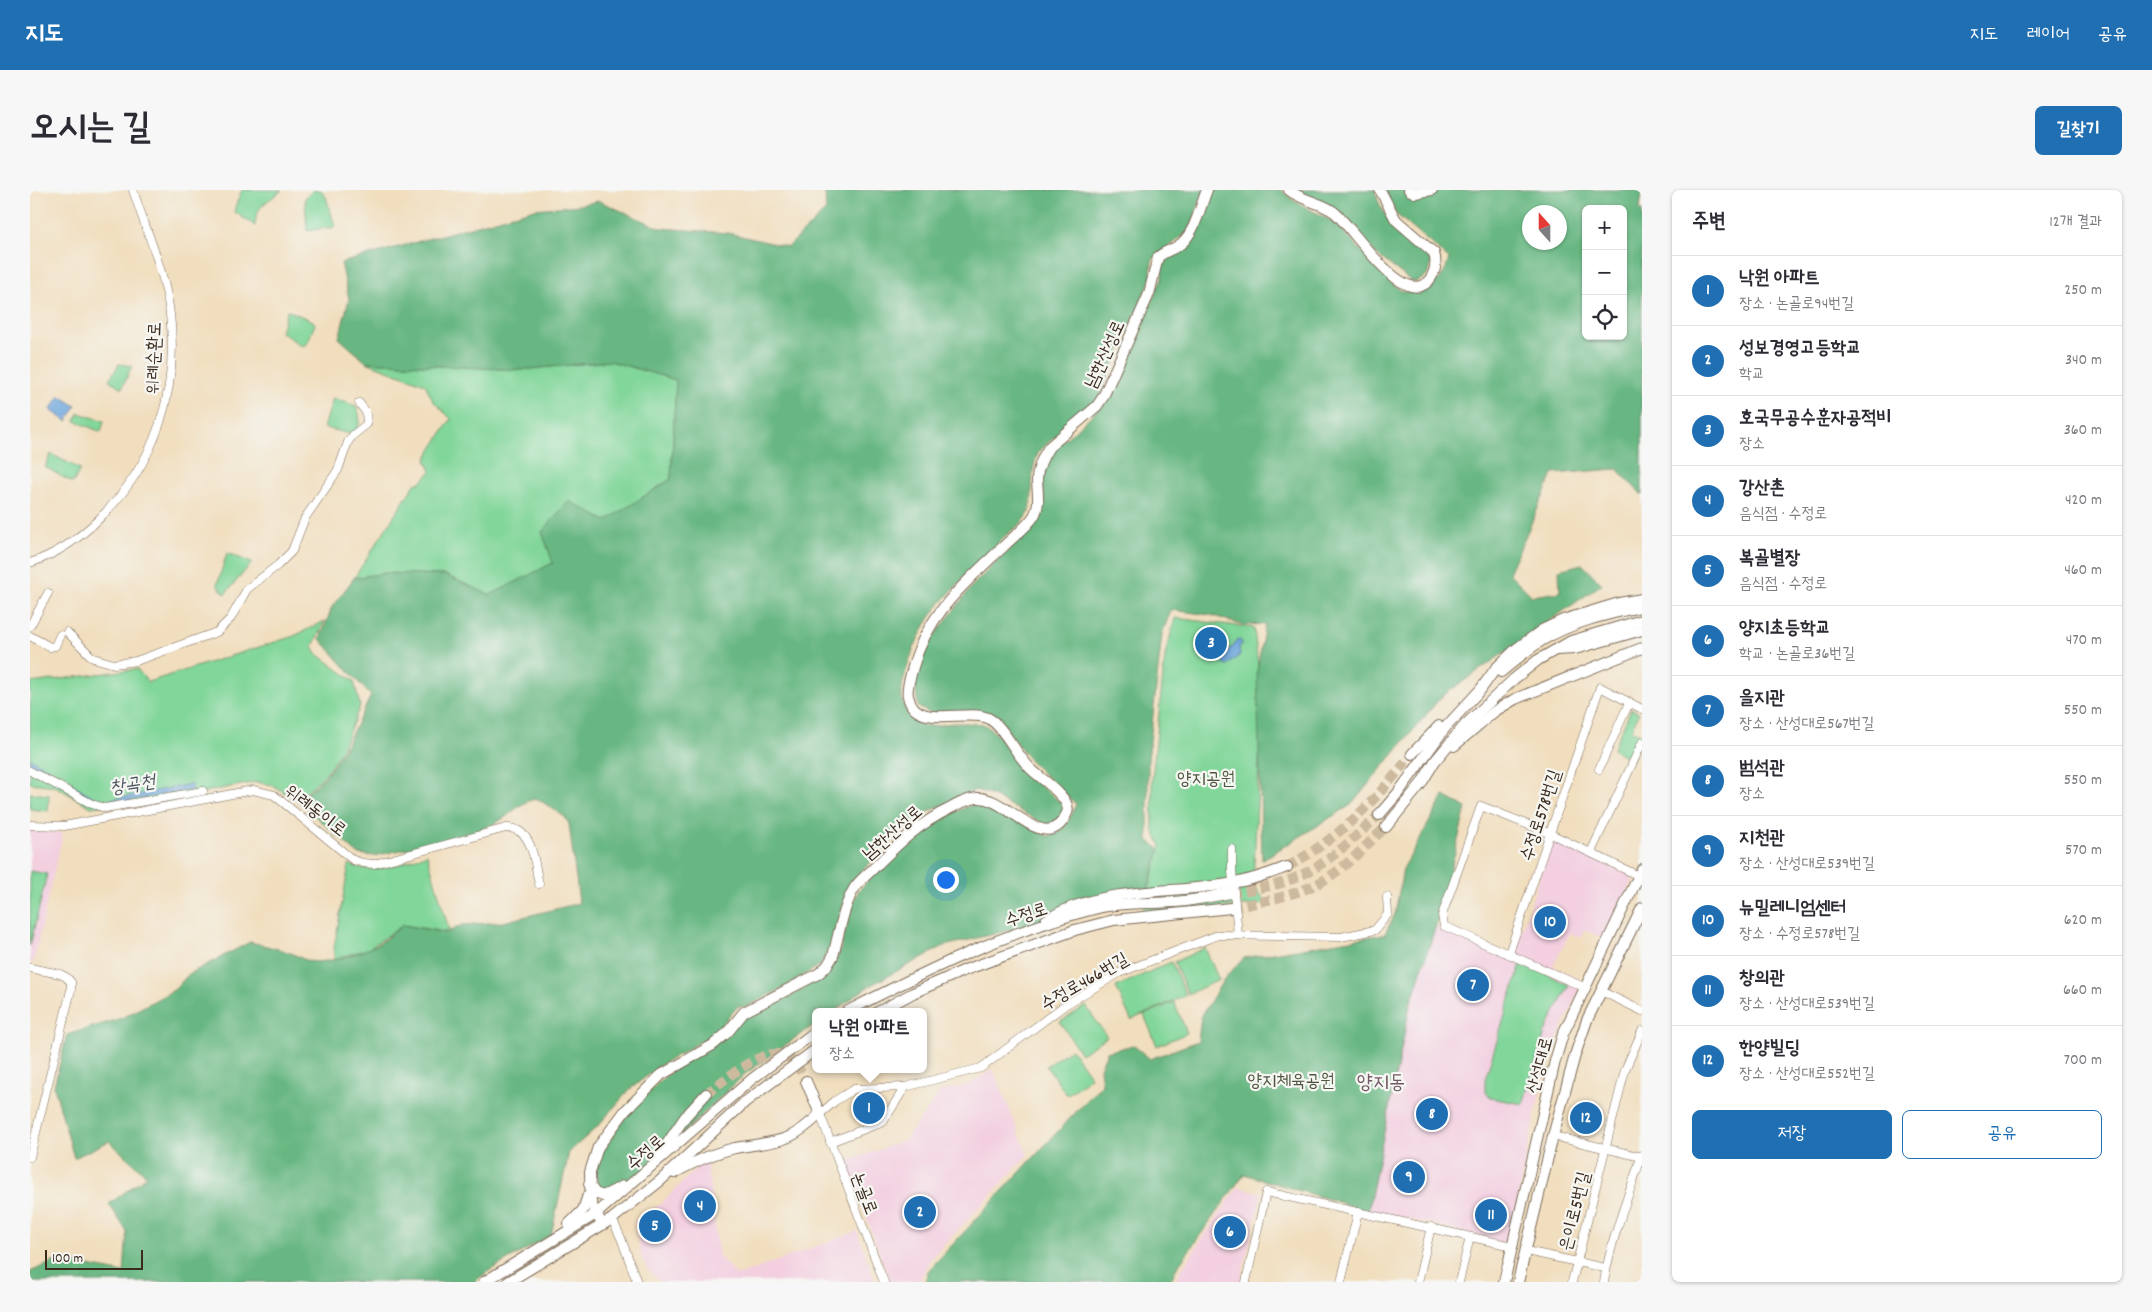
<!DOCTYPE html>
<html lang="ko">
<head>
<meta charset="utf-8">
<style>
  body { margin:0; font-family:Dekko,"Poor Story",sans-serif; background:#f7f7f7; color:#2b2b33 }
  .controls { position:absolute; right:15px; top:15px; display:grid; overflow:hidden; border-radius:8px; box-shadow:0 1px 4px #0004 }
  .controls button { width:45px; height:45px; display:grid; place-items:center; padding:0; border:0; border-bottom:1px solid #e1e1e2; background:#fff; color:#2b2b33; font:25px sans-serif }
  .compass { position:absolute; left:1492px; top:15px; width:45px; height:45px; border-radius:50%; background:#fff; box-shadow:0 1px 4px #0004; rotate:339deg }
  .scale { position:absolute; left:15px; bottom:12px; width:98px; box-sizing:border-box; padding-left:5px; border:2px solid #3b2a1e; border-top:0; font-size:14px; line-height:18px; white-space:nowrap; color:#3b2a1e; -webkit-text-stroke:4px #f6f6f2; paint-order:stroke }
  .you { position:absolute; left:915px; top:689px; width:18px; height:18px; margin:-12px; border:4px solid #fff; border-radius:50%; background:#1a73e8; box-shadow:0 0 0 8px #1a73e833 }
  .badge { display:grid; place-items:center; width:32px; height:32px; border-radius:50%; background:#1f6fb2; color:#fff; font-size:16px; font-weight:700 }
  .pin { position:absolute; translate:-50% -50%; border:2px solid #fff; box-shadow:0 1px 5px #0006 }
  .popup { position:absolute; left:782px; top:818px; width:115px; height:65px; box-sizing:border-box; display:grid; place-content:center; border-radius:8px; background:#fff; filter:drop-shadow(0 1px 4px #0005); font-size:16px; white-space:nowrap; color:#7c7c81 }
  .popup b { font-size:19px; color:#2b2b33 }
  .popup::after { content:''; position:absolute; left:50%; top:100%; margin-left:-10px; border:10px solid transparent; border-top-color:#fff }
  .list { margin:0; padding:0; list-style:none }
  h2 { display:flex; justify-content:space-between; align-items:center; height:65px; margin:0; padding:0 20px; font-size:21px }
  h2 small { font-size:16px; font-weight:400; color:#7c7c81 }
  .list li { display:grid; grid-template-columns:32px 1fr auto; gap:15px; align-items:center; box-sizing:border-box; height:70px; padding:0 20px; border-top:1px solid #e1e1e2 }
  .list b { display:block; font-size:19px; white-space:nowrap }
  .list p { margin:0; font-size:16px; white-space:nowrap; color:#7c7c81 }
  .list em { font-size:16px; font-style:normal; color:#7c7c81 }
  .actions { display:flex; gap:10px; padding:15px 20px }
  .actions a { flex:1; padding:11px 0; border:1px solid #1f6fb2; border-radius:8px; text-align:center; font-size:18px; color:#1f6fb2 }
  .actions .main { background:#1f6fb2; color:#fff }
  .icon { flex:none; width:28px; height:28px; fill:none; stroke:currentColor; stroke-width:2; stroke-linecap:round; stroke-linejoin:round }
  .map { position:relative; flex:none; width:1612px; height:1092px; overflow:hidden; border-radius:8px }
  header { display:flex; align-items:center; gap:30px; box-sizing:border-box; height:70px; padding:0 25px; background:#1f6fb2; color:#fff }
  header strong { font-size:24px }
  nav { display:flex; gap:28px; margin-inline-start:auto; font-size:18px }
  .intro { display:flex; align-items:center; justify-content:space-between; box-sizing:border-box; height:120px; padding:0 30px }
  h1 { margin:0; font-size:35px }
  .button { padding:12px 22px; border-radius:8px; background:#1f6fb2; color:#fff; font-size:18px; font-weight:700 }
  main { display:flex; gap:30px; padding:0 30px }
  aside { flex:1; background:#fff; border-radius:8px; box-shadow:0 1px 4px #0004 }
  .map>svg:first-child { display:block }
  .built { fill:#f3cfe0 }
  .green { fill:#81d69a; stroke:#5e805c }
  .forest { fill:#68b782; stroke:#527050; fill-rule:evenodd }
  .water { fill:#6da6dc; stroke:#54687d }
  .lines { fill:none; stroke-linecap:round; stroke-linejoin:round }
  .major-tunnel { stroke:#cdba9e; stroke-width:10; stroke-dasharray:10 5; stroke-linecap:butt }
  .minor-casing { stroke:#7b6956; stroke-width:9 }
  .major-casing { stroke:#7b6956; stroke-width:12 }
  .minor { stroke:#fff; stroke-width:8 }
  .major { stroke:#fff; stroke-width:10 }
  .labels { text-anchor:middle; stroke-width:4.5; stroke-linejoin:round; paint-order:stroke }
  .street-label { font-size:18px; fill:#3b2a1e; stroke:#f6f6f2 }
  .park-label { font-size:18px; fill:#4c553d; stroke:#f6f6f2 }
  .water-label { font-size:19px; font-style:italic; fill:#4c5560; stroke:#f6f6f2 }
  .quarter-label { font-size:20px; fill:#725966; stroke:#f6f6f2 }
</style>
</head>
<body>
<header>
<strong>지도</strong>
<nav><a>지도</a><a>레이어</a><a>공유</a></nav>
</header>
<div class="intro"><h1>오시는 길</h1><a class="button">길찾기</a></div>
<main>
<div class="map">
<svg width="1612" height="1092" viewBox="0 0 1612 1092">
  <rect width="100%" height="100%" fill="#f6f6f2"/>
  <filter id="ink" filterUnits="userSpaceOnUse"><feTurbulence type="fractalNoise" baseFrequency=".02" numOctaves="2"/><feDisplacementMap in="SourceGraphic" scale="10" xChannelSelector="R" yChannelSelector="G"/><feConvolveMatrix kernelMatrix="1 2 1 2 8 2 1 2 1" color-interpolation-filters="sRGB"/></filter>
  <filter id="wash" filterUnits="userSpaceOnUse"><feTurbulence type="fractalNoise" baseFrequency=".0096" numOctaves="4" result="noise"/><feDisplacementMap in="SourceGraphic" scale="20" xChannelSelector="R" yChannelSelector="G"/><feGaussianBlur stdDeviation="1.12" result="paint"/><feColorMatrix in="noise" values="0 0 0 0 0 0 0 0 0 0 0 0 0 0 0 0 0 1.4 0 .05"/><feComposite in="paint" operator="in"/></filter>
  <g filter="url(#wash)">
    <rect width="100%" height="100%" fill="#f1debe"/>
    <g class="built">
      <polygon points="0,641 33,643 3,773 0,773"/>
      <polygon points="1522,649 1604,687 1575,749 1555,740 1551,748 1540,743 1523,776 1553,792 1515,876 1479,1054 1402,1034 1338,1021 1380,816 1405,736 1483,768"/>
      <polygon points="963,879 998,965 899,1071 889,1092 860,1092 816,972 875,950 911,901 936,896"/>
      <polygon points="676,968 689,1066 707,1086 827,1041 845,1092 631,1092 618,1080 611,1066 604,1031 632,1013"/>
      <polygon points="1208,997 1232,1003 1210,1092 1145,1092 1150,1081"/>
    </g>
    <g class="green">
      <path d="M212,0H252C237,13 226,14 225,36L205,22V17Z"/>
      <path d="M291,0L296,7L305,36L302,38C293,37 286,40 277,41L275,8L282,1Z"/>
      <polygon points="257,120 283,131 285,134 277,154 272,156 251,142"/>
      <polygon points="580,171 646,190 641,289 576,331 523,373 460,406 415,385 355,383 324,388 385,294 391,292 401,281 396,270 401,260 421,229 403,211 395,194 336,172 490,180"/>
      <polygon points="89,174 102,176 92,198 79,190"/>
      <path d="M303,208L326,216C331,227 332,236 321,244L294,238Z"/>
      <polygon points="49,223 74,231 71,242 45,231"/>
      <polygon points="21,264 50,279 43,293 15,277"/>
      <polygon points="197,363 222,373 195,404 187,395"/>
      <polygon points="1145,428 1224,438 1232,512 1223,695 1238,714 1112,724 1131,655 1123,640 1122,590 1135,466"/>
      <polygon points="295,431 283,456 286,463 324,491 330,516 312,559 295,585 267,610 242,595 226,592 139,609 61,617 25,596 0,593 0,493 107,479 118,492 264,446"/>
      <polygon points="1601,519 1609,523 1601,540 1612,545 1602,570 1583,559"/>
      <polygon points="0,603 19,605 18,621 0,619"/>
      <path d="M397,664L419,740L416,742L373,735L338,759L304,769V758L319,674C342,687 375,672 397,664Z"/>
      <polygon points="0,681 17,684 0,756"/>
      <polygon points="1175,758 1189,790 1158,804 1144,772"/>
      <polygon points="1492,771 1539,795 1515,842 1493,914 1461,908 1455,900 1455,889"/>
      <polygon points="1141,772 1156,805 1101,830 1086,797"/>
      <polygon points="1144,812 1157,843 1127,856 1114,825"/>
      <polygon points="1056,816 1077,847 1051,864 1030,832"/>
      <polygon points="1041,859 1061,887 1037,905 1016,876"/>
    </g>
    <g class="forest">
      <path d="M795,0H1174L1159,41L1122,70L1121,89L1068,209L1010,260C996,283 1008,312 995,329C989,337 979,341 973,348C953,371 929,391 910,414C891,436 880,465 873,492C869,510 874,529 893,535C902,538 913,534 923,533C933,533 943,533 953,534C975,545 984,574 1003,589C1015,600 1024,605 1035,618C1030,629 1026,634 1014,634L963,606L946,600L895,623L875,637L822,691L816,705L802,755L790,775L753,798L716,817L708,816L684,844L632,874L599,900L567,937L539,962L521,1045L457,1082L444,1092H0V1082L28,1070L94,1083L97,1042L79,1014L117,986L79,951L44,968L24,896L37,845L92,828L144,800L159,784L220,752C233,755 245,758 258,762C265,764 271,769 279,771C295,775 334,762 348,754C357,749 364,741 373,735L416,743L432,735L473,732L546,714L549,712L539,634L535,627L508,609C493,609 482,624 469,631C436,649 381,657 344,666L328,664L268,611L296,586L314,559L341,506L290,449L302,417L324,388L355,383L415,385L460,405L523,373L512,342L539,311L576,331L641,289L646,190L580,171L490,180L336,172L309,148L319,109L311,73L505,19L550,15L569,11L630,38L698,43L758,57L796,20Z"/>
      <path d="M1184,0H1251L1264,11L1305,33L1363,94C1366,96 1369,100 1372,101C1384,107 1403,96 1411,87C1415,82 1417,75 1419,69L1366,24L1355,0C1360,0 1368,0 1372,0C1392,10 1388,11 1409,0H1612L1610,19L1612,21V305L1587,279L1523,284L1479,383L1502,406L1530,402L1529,380L1552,374L1572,394L1411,507L1321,615L1232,670L1227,481L1235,434L1212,435L1181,425L1141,420L1132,444L1118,570V650L1130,660L1114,712L1068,719L914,756L839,796L803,822H785V834L716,883L611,983L581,1004H569C567,1000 563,995 563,990C562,983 568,971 571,965C602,904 662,865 715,825L723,826L761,806L797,784L809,764L823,714L829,700L882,646L902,632L948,612L957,613L1017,646C1034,645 1040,629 1046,614L1002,573L967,526L953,522L900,523L888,517L885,492L891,470L903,448L943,395L991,348L1010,324L1014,310L1013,284L1020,263L1074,214L1081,204L1132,88V70L1159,52L1169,40ZM1556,19H1593V146H1556ZM1500,22H1530V52H1500Z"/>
      <path d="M1267,0H1345C1346,11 1361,37 1371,44C1384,53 1406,59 1400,79C1398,85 1393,89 1386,92L1381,91L1347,65L1329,45Z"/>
      <polygon points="1414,606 1436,618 1409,726 1380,816 1338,1021 1214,984 1147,1077 1140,1092 895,1092 898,1081 1072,894 1070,878 1077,862 1103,855 1120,869 1168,851 1171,827 1194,789 1214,768 1355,744 1365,724 1373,679"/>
    </g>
    <g class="water">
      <polygon points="30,206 46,216 37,231 20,220"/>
      <polygon points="1206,450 1210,450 1212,453 1209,458 1210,465 1196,476 1191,470 1192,458 1199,459 1204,456"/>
      <polygon points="0,568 65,608 78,610 161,594 162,600 75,615 68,614 0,578"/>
    </g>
  </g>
  <g filter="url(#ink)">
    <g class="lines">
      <g class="major-tunnel">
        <path d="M1257,677C1312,646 1343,613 1382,564"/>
        <path d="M1200,703C1222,699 1246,697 1267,687C1298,674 1324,648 1349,625"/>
        <path d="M1201,718C1230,712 1260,707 1287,694C1313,681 1335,656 1356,637"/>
        <path d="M676,904C693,891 728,861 750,864C763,866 771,881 776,891"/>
      </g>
      <g class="minor-casing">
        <g id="minor">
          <path d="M0,373C27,364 50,348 70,328C126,273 149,202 140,124C135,81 116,41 103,0"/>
          <polyline points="0,436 18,403"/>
          <polyline points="37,442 63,468 84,474 106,471 187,442 201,428 217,399 248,375 262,361 275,328 308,280 318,252 323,245 337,234 336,222 329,213"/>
          <polyline points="0,446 20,457 25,456 30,445"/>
          <polyline points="1569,579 1599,513"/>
          <polyline points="0,581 62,614 75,618 173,601"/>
          <path d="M0,635L34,636L223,600L244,605L323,670L333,673L344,674L476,638C504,637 504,673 509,694"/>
          <polyline points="1202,659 1202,681 1208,745"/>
          <polyline points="1561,662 1612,553"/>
          <polyline points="1479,763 1570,497 1612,519"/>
          <polyline points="0,778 30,784 36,787 41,792 41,800 0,967"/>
          <polyline points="1556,798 1414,736 1412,725 1451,616 1521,644 1609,686"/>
          <polyline points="1571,801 1612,821"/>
          <polyline points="1523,946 1612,967"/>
          <polyline points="800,952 853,932 875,897"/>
          <polyline points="582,1029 591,1048 607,1092"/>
          <polyline points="1496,1061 1575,1078"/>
          <polyline points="854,1092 790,924 805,911 824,899 875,897 951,878 1035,815 1089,783 1188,745 1311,747 1345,740 1358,724 1357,707"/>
          <polyline points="1216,1092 1236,1002 1482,1056"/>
          <polyline points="1311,1092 1328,1022"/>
          <polyline points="1388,1092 1401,1037"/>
          <polyline points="1429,1092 1440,1047"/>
          <polyline points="1542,1092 1595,880 1612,841"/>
          <path d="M1574,1092C1581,1049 1598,1007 1612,965"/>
        </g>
      </g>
      <g class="major-casing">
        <g id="major">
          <path d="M1259,0C1272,11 1291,12 1304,22C1321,34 1378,128 1402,86C1406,79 1406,70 1404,63L1366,30L1350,0"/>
          <polyline points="1379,0 1385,3 1402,0"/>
          <polyline points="1526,460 1545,459 1612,440"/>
          <path d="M1471,482C1484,471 1497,460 1511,451C1540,433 1576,424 1610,417"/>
          <polyline points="1424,556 1465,521 1485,509 1612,458"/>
          <polyline points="1382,564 1409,536"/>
          <polyline points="1349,625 1368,603 1415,538 1451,499 1466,478 1486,459 1512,440 1533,430 1589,413 1612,409"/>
          <polyline points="1356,637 1391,594 1405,571 1434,536 1484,489 1508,470 1541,451 1612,430"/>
          <path d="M1016,730C1075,693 1148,706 1213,691C1228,688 1243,682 1257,677"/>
          <path d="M816,822C897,780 979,740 1068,718C1093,712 1118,714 1144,712C1162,711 1181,707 1200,703"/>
          <polyline points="848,822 883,803 935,780 1045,740 1084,730 1201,718"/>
          <polyline points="626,970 655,927 676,904"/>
          <path d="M644,983C664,972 683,963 705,958C748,950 756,956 790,924L776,891"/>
          <polyline points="559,994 565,1003 573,1006 593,996"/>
          <polyline points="539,1034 553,1020 558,1005"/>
          <path d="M572,1034L561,1014L560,982L568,957L595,921L631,885L683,855L697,843L714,822L788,784L797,776L803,766C808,747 814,714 825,697C830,690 839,683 846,676C869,653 890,633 919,619C928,614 937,609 947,608C976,605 1017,669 1037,623C1043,609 1011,589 1002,580C987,567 973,535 958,528C935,518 885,541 878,506C876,497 881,486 883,477C897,424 936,392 974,356C983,347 997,337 1004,326C1011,314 1007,301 1007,288C1008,276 1013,266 1019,257L1067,216L1073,207L1119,104L1128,67C1135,61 1145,59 1152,53C1166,40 1170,17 1177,0"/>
          <polyline points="454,1092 566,1024 722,889 785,842"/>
          <polyline points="478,1092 582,1029 630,991 715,912 785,860"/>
          <polyline points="1474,1092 1525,871 1533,844 1612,679"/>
          <polyline points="1488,1092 1523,946 1545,865 1557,830 1612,718"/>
        </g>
      </g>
      <use href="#minor" class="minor"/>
      <use href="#major" class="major"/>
    </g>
  </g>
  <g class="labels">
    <g class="street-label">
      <text transform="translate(1074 164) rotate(-65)" y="6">남한산성로</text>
      <text transform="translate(123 168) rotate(-88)" y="6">위례순환로</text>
      <text transform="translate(286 620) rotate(38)" y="6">위례동이로</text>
      <text transform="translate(1510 625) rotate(-72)" y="6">수정로578번길</text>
      <text transform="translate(862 642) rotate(-41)" y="6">남한산성로</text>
      <text transform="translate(996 724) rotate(-18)" y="6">수정로</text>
      <text transform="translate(1054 791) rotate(-30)" y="6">수정로466번길</text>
      <text transform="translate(1509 875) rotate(-75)" y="6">산성대로</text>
      <text transform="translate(615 962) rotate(-41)" y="6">수정로</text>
      <text transform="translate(835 1003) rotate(69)" y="6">논골로</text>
      <text transform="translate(1544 1021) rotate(-76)" y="6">은이로5번길</text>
    </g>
    <g class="park-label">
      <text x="1176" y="594">양지공원</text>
      <text x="1261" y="896">양지체육공원</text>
    </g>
    <g class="water-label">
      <text transform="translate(102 593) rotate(-9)" y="7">창곡천</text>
    </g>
    <g class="quarter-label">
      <text x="1351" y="898">양지동</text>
    </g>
  </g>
</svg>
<div class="controls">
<button>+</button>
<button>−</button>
<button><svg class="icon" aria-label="locate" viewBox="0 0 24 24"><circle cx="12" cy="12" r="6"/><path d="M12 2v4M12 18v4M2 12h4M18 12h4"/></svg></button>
</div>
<svg class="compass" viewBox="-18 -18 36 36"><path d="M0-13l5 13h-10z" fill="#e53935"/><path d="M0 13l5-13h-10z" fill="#7c7c81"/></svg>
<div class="scale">100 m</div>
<div class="you"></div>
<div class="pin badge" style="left:839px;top:918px">1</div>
<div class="popup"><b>낙원 아파트</b>장소</div>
<div class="pin badge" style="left:890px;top:1022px">2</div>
<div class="pin badge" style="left:1181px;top:453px">3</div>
<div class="pin badge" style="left:670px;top:1016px">4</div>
<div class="pin badge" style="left:625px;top:1036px">5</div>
<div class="pin badge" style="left:1200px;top:1042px">6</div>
<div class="pin badge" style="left:1443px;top:795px">7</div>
<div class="pin badge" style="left:1402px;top:924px">8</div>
<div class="pin badge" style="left:1379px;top:987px">9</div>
<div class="pin badge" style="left:1520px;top:732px">10</div>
<div class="pin badge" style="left:1461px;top:1025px">11</div>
<div class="pin badge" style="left:1556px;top:928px">12</div>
</div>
<aside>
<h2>주변<small>12개 결과</small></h2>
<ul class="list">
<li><span class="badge">1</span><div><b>낙원 아파트</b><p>장소 · 논골로94번길</p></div><em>250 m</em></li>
<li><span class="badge">2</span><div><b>성보경영고등학교</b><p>학교</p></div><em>340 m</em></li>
<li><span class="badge">3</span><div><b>호국무공수훈자공적비</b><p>장소</p></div><em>360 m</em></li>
<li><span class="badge">4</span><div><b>강산촌</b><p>음식점 · 수정로</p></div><em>420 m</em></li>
<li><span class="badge">5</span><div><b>복골별장</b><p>음식점 · 수정로</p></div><em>460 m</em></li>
<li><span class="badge">6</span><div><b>양지초등학교</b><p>학교 · 논골로36번길</p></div><em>470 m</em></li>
<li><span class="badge">7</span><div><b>을지관</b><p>장소 · 산성대로567번길</p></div><em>550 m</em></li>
<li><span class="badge">8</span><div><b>범석관</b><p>장소</p></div><em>550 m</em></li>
<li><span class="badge">9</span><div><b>지천관</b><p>장소 · 산성대로539번길</p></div><em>570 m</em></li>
<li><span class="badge">10</span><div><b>뉴밀레니엄센터</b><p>장소 · 수정로578번길</p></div><em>620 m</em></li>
<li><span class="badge">11</span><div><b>창의관</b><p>장소 · 산성대로539번길</p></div><em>660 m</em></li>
<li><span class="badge">12</span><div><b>한양빌딩</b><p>장소 · 산성대로552번길</p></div><em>700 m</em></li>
</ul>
<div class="actions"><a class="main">저장</a><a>공유</a></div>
</aside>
</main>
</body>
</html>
